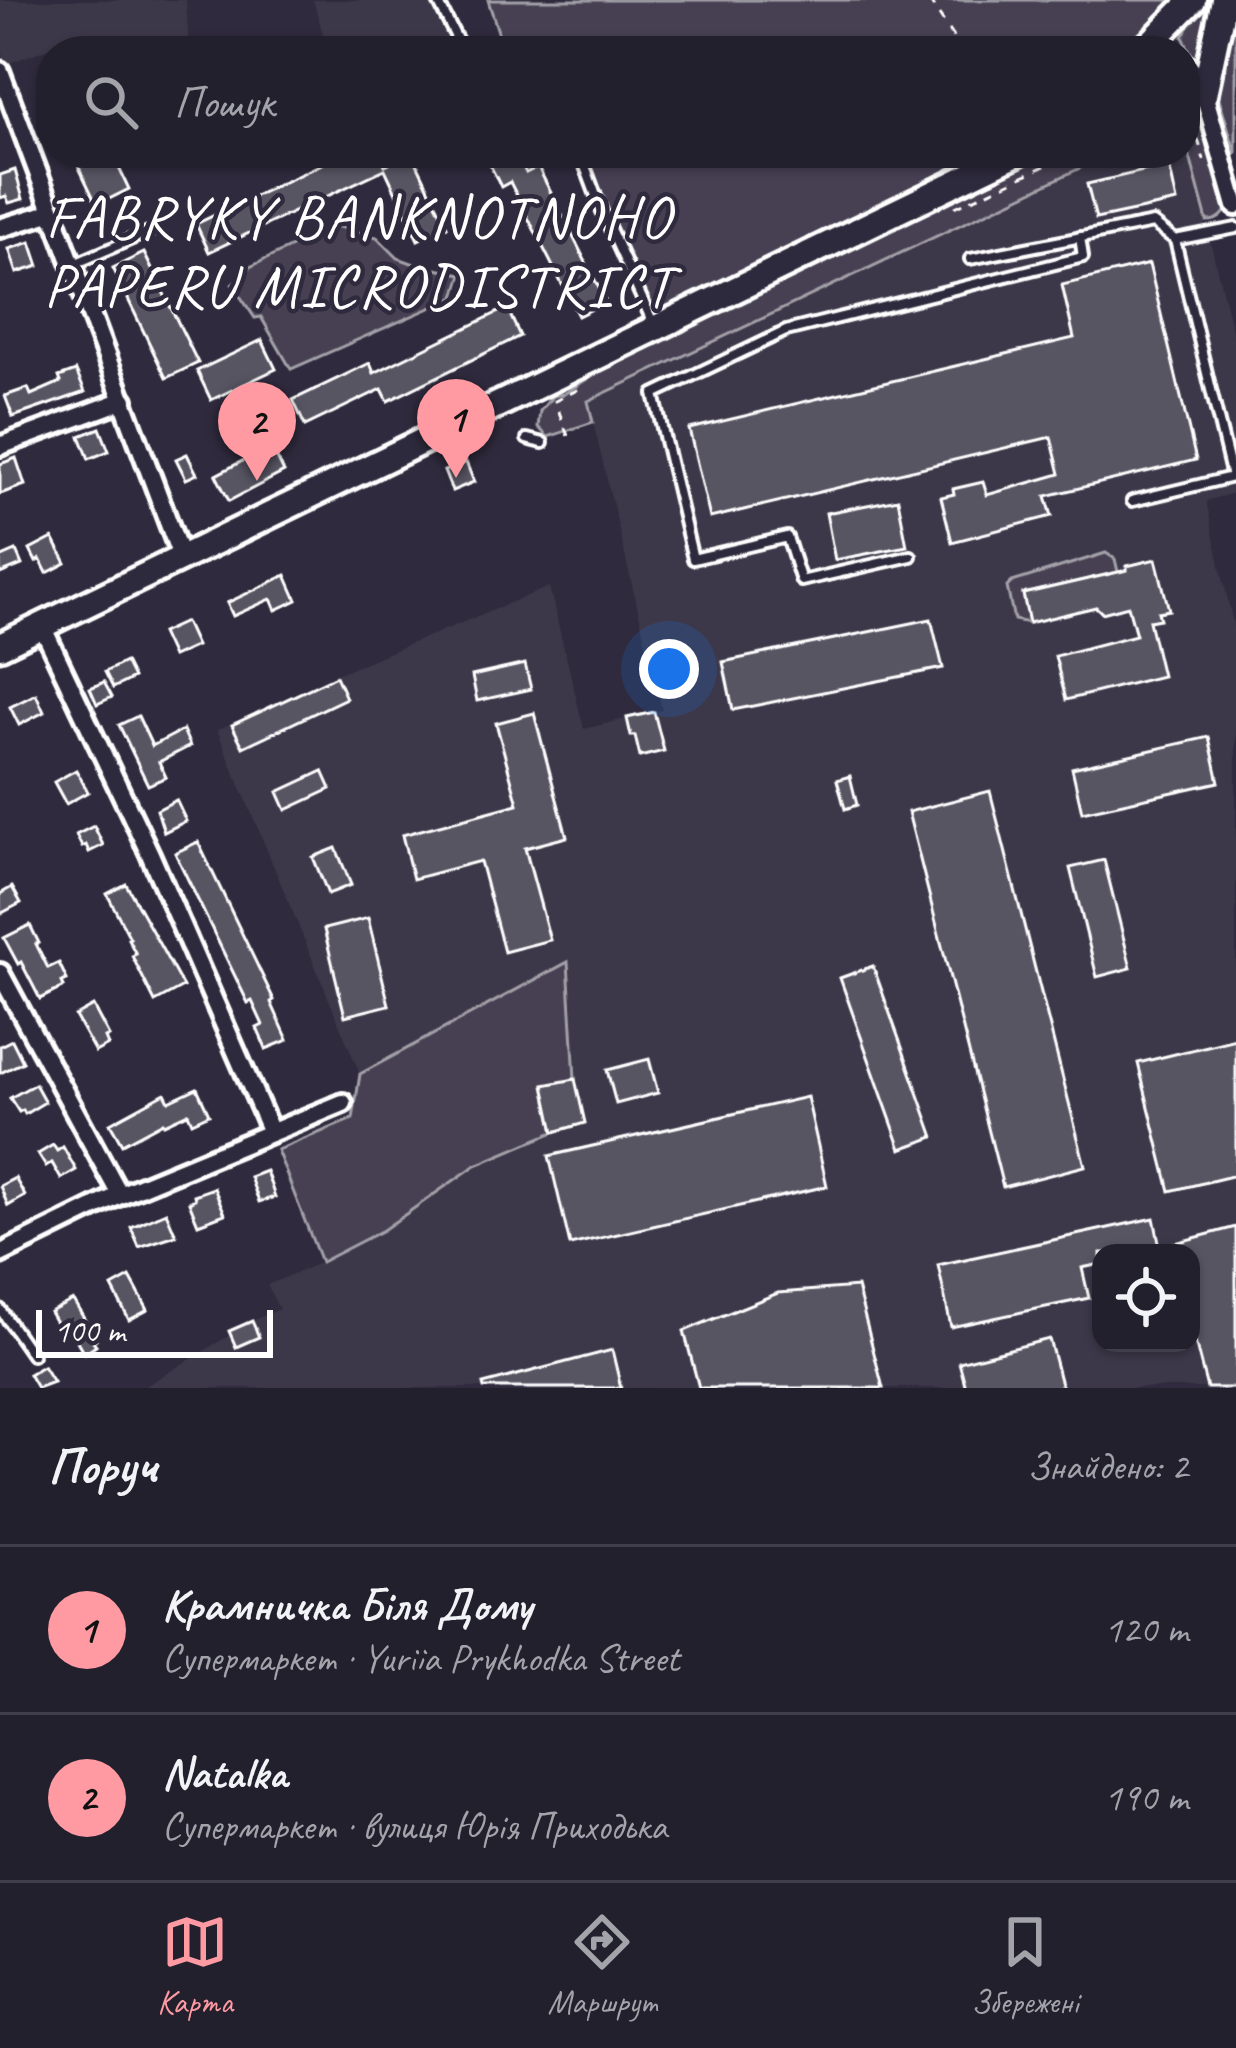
<!DOCTYPE html>
<html lang="uk">
<head>
<meta charset="utf-8">
<style>
  body { margin:0; font-family:Caveat,sans-serif; background:#2f2d3a; color:#f1f3f6 }
  .controls { position:absolute; right:36px; bottom:36px; display:grid; overflow:hidden; border-radius:24px; box-shadow:0 3px 9px #0004 }
  .controls button { width:108px; height:108px; display:grid; place-items:center; padding:0; border:0; border-bottom:3px solid #403e4a; background:#23202e; color:#f1f3f6; font:60px sans-serif }
  .scale { position:absolute; left:36px; bottom:30px; width:237px; box-sizing:border-box; padding-left:12px; border:6px solid #fff; border-top:0; font-size:33px; line-height:42px; white-space:nowrap; color:#fff; -webkit-text-stroke:9px #2f2a3d; paint-order:stroke }
  .you { position:absolute; left:669px; top:669px; width:42px; height:42px; margin:-30px; border:9px solid #fff; border-radius:50%; background:#1a73e8; box-shadow:0 0 0 18px #1a73e833 }
  .badge { display:grid; place-items:center; width:78px; height:78px; border-radius:50%; background:#ff9aa2; color:#111; font-size:39px; font-weight:700 }
  .pin { position:absolute; translate:-50% -99px; filter:drop-shadow(0 3px 6px #0008) }
  .pin::after { content:''; position:absolute; top:63px; width:42px; height:36px; background:inherit; clip-path:polygon(0 0,100% 0,50% 100%) }
  .list { margin:0; padding:0; list-style:none }
  h2 { display:flex; justify-content:space-between; align-items:center; height:156px; margin:0; padding:0 48px; font-size:51px }
  h2 small { font-size:39px; font-weight:400; color:#a3a3aa }
  .list li { display:grid; grid-template-columns:78px 1fr auto; gap:36px; align-items:center; box-sizing:border-box; height:168px; padding:0 48px; border-top:3px solid #403e4a }
  .list b { display:block; font-size:45px; white-space:nowrap }
  .list p { margin:0; font-size:39px; white-space:nowrap; color:#a3a3aa }
  .list em { font-size:39px; font-style:normal; color:#a3a3aa }
  .icon { flex:none; width:66px; height:66px; fill:none; stroke:currentColor; stroke-width:2; stroke-linecap:round; stroke-linejoin:round }
  .map { position:relative; flex:none; width:1236px; height:1388px; overflow:hidden }
  .search { position:absolute; background:#23202e; box-shadow:0 3px 9px #0004; left:36px; right:36px; top:36px; height:132px; display:flex; align-items:center; gap:30px; box-sizing:border-box; padding:0 42px; border-radius:48px; color:#a3a3aa; font-size:45px }
  .sheet { height:492px; background:#23202e }
  nav { display:flex; justify-content:space-around; align-items:center; box-sizing:border-box; height:168px; border-top:3px solid #403e4a; background:#23202e; font-size:33px; color:#a3a3aa }
  nav a { display:grid; justify-items:center; gap:6px }
  nav .on { color:#ff9aa2 }
  .map>svg:first-child { display:block }
  .built { fill:#3c3749; fill-rule:evenodd }
  .green { fill:#464152; stroke:#a2a0a8; stroke-width:3 }
  .building { fill:#595564; stroke:#fff; stroke-width:3 }
  .lines { fill:none; stroke-linecap:round; stroke-linejoin:round }
  .lane-casing { stroke:#fff; stroke-width:16 }
  .street-casing { stroke:#fff; stroke-width:26 }
  .secondary-casing { stroke:#fff; stroke-width:33 }
  .path { stroke:#fff; stroke-width:3; stroke-dasharray:9 9; stroke-linecap:butt }
  .lane { stroke:#2f2a3d; stroke-width:8 }
  .street { stroke:#2f2a3d; stroke-width:16 }
  .secondary { stroke:#2f2a3d; stroke-width:24 }
  .labels { text-anchor:middle; stroke-width:9; stroke-linejoin:round; paint-order:stroke }
  .neighbourhood-label { font-size:60px; letter-spacing:3px; fill:#fff; stroke:#2f2a3d }
</style>
</head>
<body>
<div class="map">
<svg width="1236" height="1388" viewBox="0 0 1236 1388">
  <rect width="100%" height="100%" fill="#2f2a3d"/>
  <filter id="ink" filterUnits="userSpaceOnUse"><feTurbulence type="fractalNoise" baseFrequency=".00833" numOctaves="2"/><feDisplacementMap in="SourceGraphic" scale="24" xChannelSelector="R" yChannelSelector="G"/><feConvolveMatrix kernelMatrix="1 2 1 2 8 2 1 2 1" color-interpolation-filters="sRGB"/></filter>
  <g filter="url(#ink)">
    <g class="built">
      <polygon points="0,0 186,0 189,51 93,51 85,34 7,64 0,46"/>
      <polygon points="313,0 432,0 450,46 443,51 353,51 350,44 328,51"/>
      <path d="M1185,138L1236,347V492L1206,501L1236,637V1388H142L230,1335L229,1331L279,1309L267,1285L321,1262L277,1150L353,1119L360,1074L217,730L341,672L549,587L584,729L662,710L588,401L1112,153H1185ZM1101,1253H1191V1343H1101Z"/>
    </g>
    <g class="green">
      <polygon points="488,0 1180,0 1127,51 504,51"/>
      <polygon points="1214,0 1198,67 1183,37 1194,17"/>
      <polygon points="1231,0 1236,0 1236,154 1214,82"/>
      <path d="M1185,97H1192L1204,105L1229,201C1226,214 1220,221 1207,221L1185,138Z"/>
      <polygon points="585,153 978,153 659,327 638,286"/>
      <polygon points="1049,153 1112,153 588,401 593,422 548,437 538,427 540,411 553,396 564,394 631,350"/>
      <polygon points="335,226 377,237 398,258 420,266 462,274 455,297 291,369 261,317 255,318 232,284 250,267"/>
      <polygon points="1106,553 1115,559 1118,572 1023,594 1029,623 1014,620 1007,587 1012,582"/>
      <polygon points="568,962 575,1079 544,1086 554,1132 476,1165 383,1230 321,1262 277,1150 353,1119 360,1074"/>
    </g>
    <g class="building">
      <polygon points="72,153 112,153 129,189 97,205"/>
      <polygon points="345,153 379,153 385,165 412,153 447,226 418,240 385,169 209,252 196,224"/>
      <polygon points="484,153 516,153 526,173 538,167 606,302 578,316 510,182 501,187"/>
      <polygon points="1169,165 1177,202 1096,219 1087,184"/>
      <polygon points="15,170 23,199 9,203 6,196 0,198 0,175"/>
      <polygon points="31,242 39,266 17,273 9,249"/>
      <polygon points="144,253 198,363 166,378 113,268"/>
      <polygon points="1149,264 1196,460 1046,496 1052,516 952,542 941,497 954,494 953,489 983,482 987,495 1060,474 1051,437 710,518 689,429 1074,338 1062,285"/>
      <polygon points="507,308 520,336 388,401 382,389 305,426 293,400 370,363 374,373"/>
      <polygon points="262,340 276,369 211,400 197,371"/>
      <polygon points="76,371 85,392 13,417 5,396 28,388 31,395 61,382 59,377"/>
      <polygon points="100,428 109,451 89,459 80,436"/>
      <polygon points="271,446 284,472 229,501 216,475"/>
      <polygon points="187,454 197,474 186,479 176,459"/>
      <polygon points="16,458 25,485 0,494 0,464"/>
      <polygon points="466,462 474,482 452,491 444,471"/>
      <polygon points="898,499 907,546 835,560 826,513"/>
      <polygon points="53,538 66,563 47,573 40,559 36,562 30,550"/>
      <polygon points="16,551 22,565 0,574 0,558"/>
      <polygon points="1156,559 1169,610 1158,612 1160,619 1149,621 1162,676 1066,700 1055,656 1136,635 1128,606 1102,613 1096,607 1029,623 1023,594 1127,570 1127,566"/>
      <polygon points="286,575 297,600 276,610 271,599 233,616 227,603"/>
      <polygon points="931,619 943,668 733,710 723,662"/>
      <polygon points="185,622 196,646 172,657 161,633"/>
      <polygon points="125,662 133,678 113,688 105,672"/>
      <polygon points="525,664 531,689 477,701 472,676"/>
      <polygon points="336,676 346,698 243,747 232,725"/>
      <polygon points="104,682 112,697 97,704 90,688"/>
      <polygon points="36,694 44,712 19,725 10,707"/>
      <polygon points="654,712 664,751 640,757 635,736 631,736 627,718"/>
      <polygon points="534,713 567,837 525,848 550,940 504,952 480,861 413,879 402,835 518,804 496,723"/>
      <polygon points="138,716 152,746 183,730 190,746 159,762 166,777 148,785 119,725"/>
      <polygon points="1209,737 1219,782 1082,812 1072,768"/>
      <polygon points="76,770 88,792 66,804 54,782"/>
      <polygon points="323,771 331,789 286,810 278,792"/>
      <polygon points="850,776 857,805 845,809 837,780"/>
      <polygon points="990,791 1085,1166 1003,1187 908,812"/>
      <polygon points="176,800 186,821 164,832 157,810"/>
      <polygon points="94,826 103,845 89,852 86,845 82,847 76,835"/>
      <polygon points="198,842 274,1000 271,1002 288,1040 266,1049 257,1028 263,1025 252,1001 248,1003 175,853"/>
      <polygon points="336,848 351,885 328,894 313,857"/>
      <polygon points="1104,860 1131,968 1097,977 1070,868"/>
      <polygon points="126,884 183,987 155,1002 132,956 136,954 128,939 130,938 107,894"/>
      <polygon points="12,887 21,903 0,914 0,894"/>
      <polygon points="368,918 389,1005 345,1016 324,929"/>
      <polygon points="30,925 39,943 36,944 48,968 59,963 67,980 62,982 64,987 40,999 21,962 18,964 4,938"/>
      <polygon points="873,966 934,1137 901,1149 840,978"/>
      <polygon points="93,1006 109,1036 105,1038 108,1045 95,1052 75,1016"/>
      <polygon points="1236,1039 1236,1175 1170,1191 1138,1063"/>
      <polygon points="12,1040 23,1062 0,1073 0,1046"/>
      <polygon points="649,1059 658,1093 616,1104 607,1070"/>
      <polygon points="575,1079 585,1123 554,1132 544,1085"/>
      <polygon points="35,1084 45,1102 25,1114 23,1110 19,1112 10,1098"/>
      <polygon points="197,1088 209,1114 192,1122 188,1113 164,1124 163,1122 122,1144 110,1123 165,1093 169,1101"/>
      <polygon points="807,1097 827,1186 570,1245 549,1156"/>
      <polygon points="53,1145 57,1151 63,1147 76,1170 61,1179 52,1163 46,1167 38,1154"/>
      <polygon points="266,1171 275,1197 259,1202 250,1177"/>
      <polygon points="15,1178 25,1196 8,1206 0,1186"/>
      <polygon points="214,1188 225,1214 198,1224 189,1202 195,1199 194,1195"/>
      <polygon points="166,1212 176,1235 139,1247 131,1227"/>
      <polygon points="1154,1218 1160,1247 1236,1227 1236,1388 1207,1388 1191,1326 1191,1253 1101,1253 1101,1264 1082,1268 1089,1298 951,1327 938,1265"/>
      <polygon points="130,1277 148,1310 129,1320 112,1287"/>
      <polygon points="857,1287 883,1388 699,1388 684,1331 778,1293"/>
      <polygon points="73,1300 96,1339 93,1341 96,1345 84,1353 70,1329 62,1333 50,1312"/>
      <polygon points="252,1321 259,1337 236,1347 229,1331"/>
      <polygon points="1049,1339 1062,1388 966,1388 959,1362"/>
      <polygon points="612,1350 621,1388 484,1388 483,1384"/>
      <polygon points="43,1366 53,1382 37,1388 29,1374"/>
    </g>
    <g class="lines">
      <g class="lane-casing">
        <g id="lane">
          <polyline points="437,0 463,51"/>
          <polyline points="580,153 601,209 653,323"/>
          <polyline points="970,259 1153,223 1175,240 1236,228"/>
          <polyline points="72,265 153,230"/>
          <polyline points="527,439 543,443"/>
          <polyline points="1132,501 1232,477 1175,240"/>
          <polyline points="911,556 801,581 787,537 693,559 654,394 786,331 1083,257 1080,237"/>
          <polyline points="0,1309 32,1355"/>
        </g>
      </g>
      <g class="street-casing">
        <g id="street">
          <polyline points="0,71 182,559"/>
          <polyline points="1204,94 1236,206"/>
          <polyline points="0,228 53,212"/>
          <polyline points="0,446 124,400"/>
          <polyline points="42,626 150,854 271,1132"/>
          <polyline points="0,973 120,1195"/>
          <polyline points="0,1254 120,1195 343,1103"/>
        </g>
      </g>
      <g class="secondary-casing">
        <g id="secondary">
          <polyline points="1143,51 1193,0"/>
          <polyline points="1185,68 1204,94"/>
          <polyline points="1204,94 1224,0"/>
          <polyline points="0,646 1017,153"/>
        </g>
      </g>
      <g class="path">
        <polyline points="929,0 963,51"/>
        <polyline points="1185,105 1190,112 1204,160"/>
        <polyline points="955,207 1073,153"/>
        <polyline points="568,436 555,401 579,389"/>
      </g>
      <use href="#lane" class="lane"/>
      <use href="#street" class="street"/>
      <use href="#secondary" class="secondary"/>
    </g>
  </g>
  <g class="labels">
    <g class="neighbourhood-label">
      <text x="359" y="237">FABRYKY BANKNOTNOHO<tspan x="359" dy="69">PAPERU MICRODISTRICT</tspan></text>
    </g>
  </g>
</svg>
<div class="controls">
<button><svg class="icon" aria-label="locate" viewBox="0 0 24 24"><circle cx="12" cy="12" r="6"/><path d="M12 2v4M12 18v4M2 12h4M18 12h4"/></svg></button>
</div>
<div class="scale">100 m</div>
<div class="you"></div>
<div class="pin badge" style="left:456px;top:478px">1</div>
<div class="pin badge" style="left:257px;top:481px">2</div>
<div class="search"><svg class="icon" aria-label="search" viewBox="0 0 24 24"><circle cx="10" cy="10" r="6"/><path d="M15 15l6 6"/></svg>Пошук</div>
</div>
<section class="sheet">
<h2>Поруч<small>Знайдено: 2</small></h2>
<ul class="list">
<li><span class="badge">1</span><div><b>Крамничка Біля Дому</b><p>Супермаркет · Yuriia Prykhodka Street</p></div><em>120 m</em></li>
<li><span class="badge">2</span><div><b>Natalka</b><p>Супермаркет · вулиця Юрія Приходька</p></div><em>190 m</em></li>
</ul>
</section>
<nav>
<a class="on"><svg class="icon" aria-label="map" viewBox="0 0 24 24"><path d="M3 6l6-2 6 2 6-2v14l-6 2-6-2-6 2zM9 4v14M15 6v14"/></svg>Карта</a>
<a><svg class="icon" aria-label="directions" viewBox="0 0 24 24"><path d="M12 3l9 9-9 9-9-9zM9 14v-3h6M13 9l2 2-2 2"/></svg>Маршрут</a>
<a><svg class="icon" aria-label="saved" viewBox="0 0 24 24"><path d="M7 4h10v16l-5-4-5 4z"/></svg>Збережені</a>
</nav>
</body>
</html>
